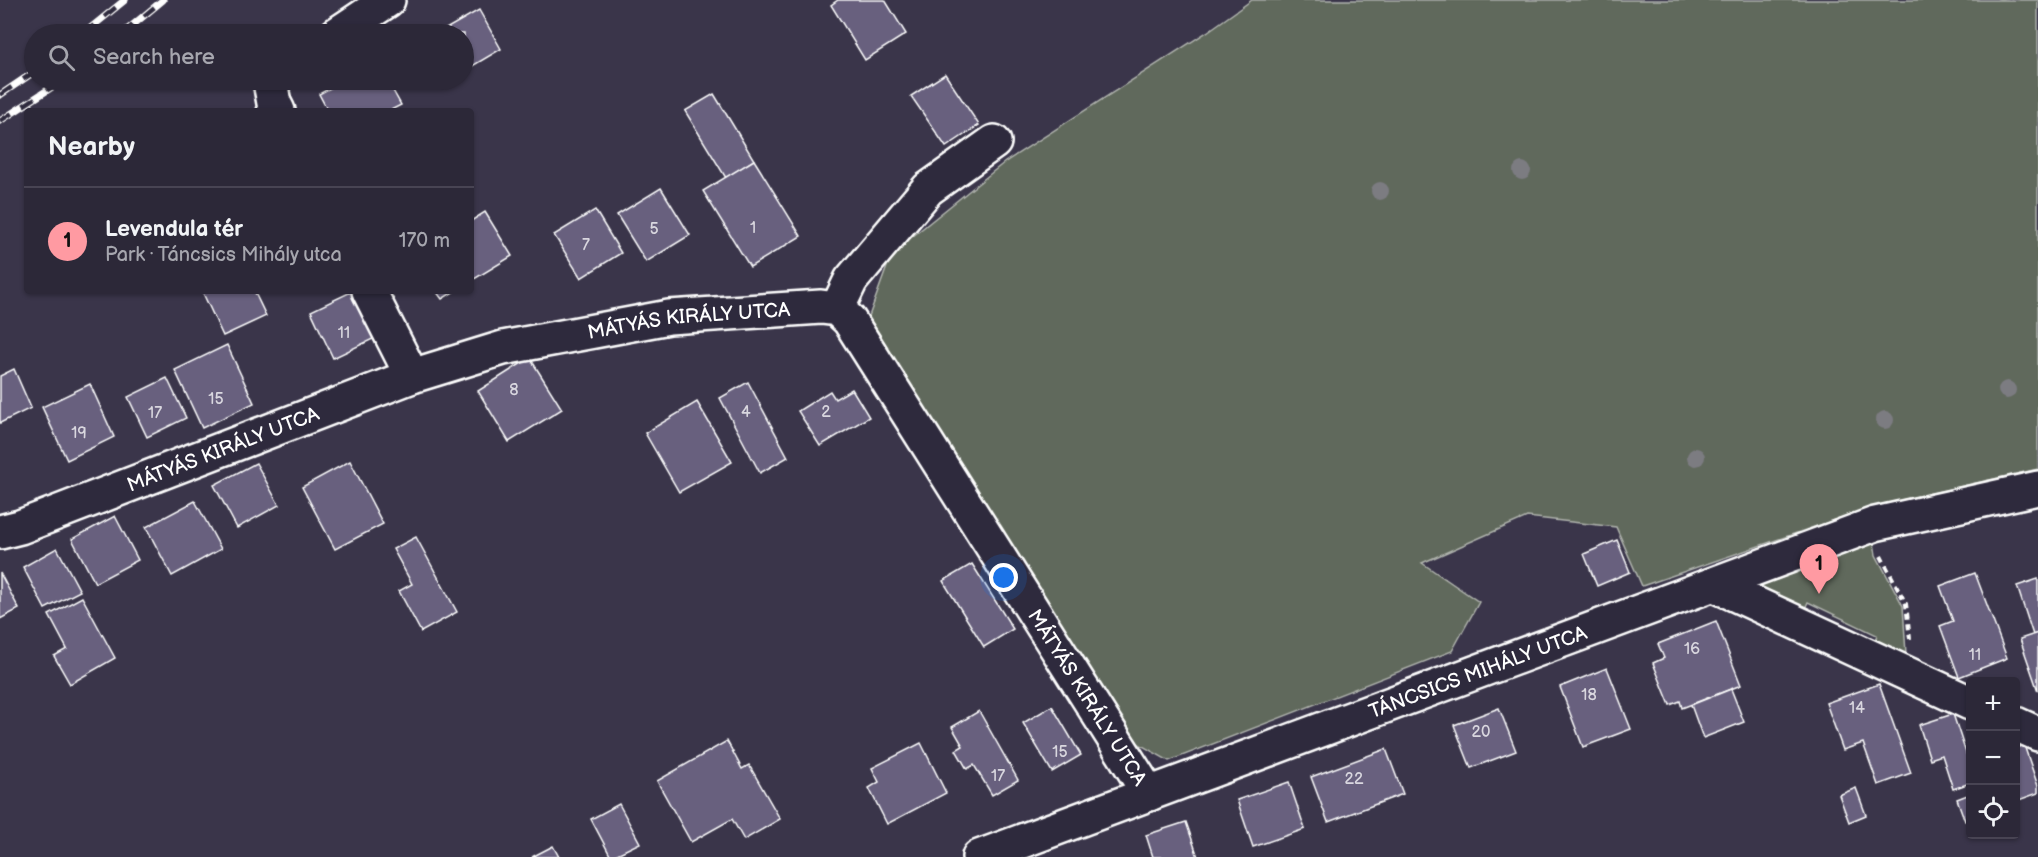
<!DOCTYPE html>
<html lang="en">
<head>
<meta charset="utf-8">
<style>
  body { margin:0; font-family:"Balsamiq Sans",sans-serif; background:#383443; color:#f1f3f6 }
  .controls { position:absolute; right:18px; bottom:18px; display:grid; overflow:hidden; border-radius:6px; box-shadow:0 2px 4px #0004 }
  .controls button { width:54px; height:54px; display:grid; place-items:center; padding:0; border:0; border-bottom:2px solid #484453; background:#2c2838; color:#f1f3f6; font:30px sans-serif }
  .you { position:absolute; left:1004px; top:578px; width:21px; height:21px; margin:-15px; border:4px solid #fff; border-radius:50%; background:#1a73e8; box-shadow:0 0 0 9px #1a73e833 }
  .badge { display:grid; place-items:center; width:39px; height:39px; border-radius:50%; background:#ff9aa2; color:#111; font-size:20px; font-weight:700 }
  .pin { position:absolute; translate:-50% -50px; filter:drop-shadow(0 2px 3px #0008) }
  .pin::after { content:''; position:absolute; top:32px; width:21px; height:18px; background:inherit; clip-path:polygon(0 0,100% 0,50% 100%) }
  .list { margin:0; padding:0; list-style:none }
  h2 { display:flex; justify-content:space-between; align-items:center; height:78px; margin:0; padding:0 24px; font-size:26px }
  h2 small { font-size:20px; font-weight:400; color:#a6a6ae }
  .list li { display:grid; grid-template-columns:39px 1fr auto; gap:18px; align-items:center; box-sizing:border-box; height:108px; padding:0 24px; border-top:2px solid #484453 }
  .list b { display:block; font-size:22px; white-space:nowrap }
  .list p { margin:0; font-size:20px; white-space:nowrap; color:#a6a6ae }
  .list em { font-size:20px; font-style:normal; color:#a6a6ae }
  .icon { flex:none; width:33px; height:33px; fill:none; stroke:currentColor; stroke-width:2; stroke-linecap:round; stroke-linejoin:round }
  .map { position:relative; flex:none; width:2038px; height:857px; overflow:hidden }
  .search { position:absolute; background:#2c2838; box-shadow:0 2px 4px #0004; left:24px; top:24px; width:450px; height:66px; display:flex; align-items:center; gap:15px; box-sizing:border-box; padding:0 21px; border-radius:33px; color:#a6a6ae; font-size:22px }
  .panel { position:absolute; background:#2c2838; box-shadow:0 2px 4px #0004; left:24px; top:108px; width:450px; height:186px; border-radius:6px }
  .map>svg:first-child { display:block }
  .green { fill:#61695c; stroke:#b0b4ae; stroke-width:1.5 }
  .building { fill:#67607e; stroke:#fff; stroke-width:1.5 }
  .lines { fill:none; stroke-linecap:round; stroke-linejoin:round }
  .minor-casing { stroke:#fff; stroke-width:38 }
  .path { stroke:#fff; stroke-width:4; stroke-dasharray:6 4.5; stroke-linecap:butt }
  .minor { stroke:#2f2a3d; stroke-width:33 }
  .rail-casing { stroke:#fff; stroke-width:7 }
  .rail { stroke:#2f2a3d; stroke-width:4.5; stroke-dasharray:14; stroke-linecap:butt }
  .tree { fill:#7b7b81 }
  .labels { text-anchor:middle; stroke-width:6; stroke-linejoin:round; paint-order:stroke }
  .number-label { font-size:16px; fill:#d9d7df }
  .street-label { font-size:20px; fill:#fff; stroke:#2f2a3d }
</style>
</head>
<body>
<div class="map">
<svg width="2038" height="857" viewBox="0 0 2038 857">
  <rect width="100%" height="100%" fill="#3a354a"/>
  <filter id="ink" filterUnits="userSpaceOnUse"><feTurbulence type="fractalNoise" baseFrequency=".0167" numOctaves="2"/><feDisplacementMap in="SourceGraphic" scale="12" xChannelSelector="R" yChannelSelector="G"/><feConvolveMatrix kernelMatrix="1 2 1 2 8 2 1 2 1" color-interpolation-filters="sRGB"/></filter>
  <g filter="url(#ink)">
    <g class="green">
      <polygon points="1252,0 2038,0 2038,469 1875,506 1642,586 1616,527 1527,517 1422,563 1479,602 1452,651 1169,761 1125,736 864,330 892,253 1005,162 1207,32"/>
      <polygon points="1872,530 1876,555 1903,606 1907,670 1869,653 1877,635 1808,602 1799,621 1726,586"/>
    </g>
    <g class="building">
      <polygon points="838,0 885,0 906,34 865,60 831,5"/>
      <polygon points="479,10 501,49 464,71 464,34 437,34"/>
      <polygon points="945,74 979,125 946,147 911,96"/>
      <polygon points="345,80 387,80 401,105 389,111 328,111 319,94"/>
      <polygon points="714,94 754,160 726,178 685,111"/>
      <polygon points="754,160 801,236 750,267 703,191"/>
      <polygon points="661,188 690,235 646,262 617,215"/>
      <polygon points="595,210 621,253 581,278 554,235"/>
      <polygon points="485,212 512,256 471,281 471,221"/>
      <polygon points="202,291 254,291 266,316 223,336"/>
      <polygon points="353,291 375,338 333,358 311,311"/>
      <polygon points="436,291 455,291 442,299"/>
      <polygon points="227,345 254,403 202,428 175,370"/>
      <polygon points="530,358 562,409 509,442 478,391"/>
      <polygon points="14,369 31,408 0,423 0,376"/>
      <polygon points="167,378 186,418 147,437 128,397"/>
      <polygon points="748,382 788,457 760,473 720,398"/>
      <polygon points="90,384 114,437 67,460 42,407"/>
      <polygon points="852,389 869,417 820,446 798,411 830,391 835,399"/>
      <polygon points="697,402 732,462 679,492 645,433"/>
      <polygon points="350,461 383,524 335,549 302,487"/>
      <polygon points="256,463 279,505 237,528 214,485"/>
      <polygon points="195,501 221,549 172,576 146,527"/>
      <polygon points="115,516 138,560 95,583 72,539"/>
      <polygon points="416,537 457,612 421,632 399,591 412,584 393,549"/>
      <polygon points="1617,540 1630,572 1597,586 1584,554"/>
      <polygon points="57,548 80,591 45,609 23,567"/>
      <polygon points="972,564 1013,629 984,647 943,581"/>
      <polygon points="0,573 19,609 0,619"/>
      <polygon points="1975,573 2007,658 1959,677 1940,626 1953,621 1940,586"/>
      <polygon points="2038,579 2038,633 2033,635 2017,586"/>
      <polygon points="82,597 115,658 70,684 54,656 67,649 49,615"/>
      <polygon points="1716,621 1741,685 1682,708 1680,701 1670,705 1653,663 1664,658 1658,644"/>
      <polygon points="2038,633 2038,691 2020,639"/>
      <polygon points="1607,668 1631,729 1583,747 1560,687"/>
      <polygon points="1879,684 1911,773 1878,785 1863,743 1843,750 1826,703"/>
      <polygon points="1731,689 1744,722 1703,738 1691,705"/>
      <polygon points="1052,706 1081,755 1052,772 1023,723"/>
      <polygon points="1499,708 1516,751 1471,768 1454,725"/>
      <polygon points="979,711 1018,780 992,795 974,765 967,769 956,750 963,746 952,727"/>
      <polygon points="1953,714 1970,765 1970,783 1953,789 1942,755 1930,759 1919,725"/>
      <polygon points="727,741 742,769 749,765 780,819 744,840 732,819 691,842 657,781"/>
      <polygon points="921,743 946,793 887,824 869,788 879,782 872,768"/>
      <polygon points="2024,745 2038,786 2038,793 2016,801 2016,748"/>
      <polygon points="1386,749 1403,794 1328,822 1311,777"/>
      <polygon points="1289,782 1305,829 1253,847 1237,800"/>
      <polygon points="1856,788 1866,815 1849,822 1839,795"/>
      <polygon points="1970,794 1970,819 1965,821 1957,799"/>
      <polygon points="619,804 640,843 611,857 591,819"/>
      <polygon points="1186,822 1198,857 1153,857 1146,835"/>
      <polygon points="553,846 559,857 532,857"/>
    </g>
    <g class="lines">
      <g class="minor-casing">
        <g id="minor">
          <polyline points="337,34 388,0"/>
          <polyline points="275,80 271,87 274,103 278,111"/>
          <polyline points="369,291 412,376"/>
          <polyline points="837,309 851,280 928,189 994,142"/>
          <path id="s1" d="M0,532L20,527L412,376L503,348L669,317L821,307L837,309L849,320L1149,794"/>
          <polyline points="1715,585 1970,703"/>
          <polyline points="2016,724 2038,734"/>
          <path id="s2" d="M979,857L1875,524L2038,488"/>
        </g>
      </g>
      <polyline class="path" points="1881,556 1906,604 1910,639"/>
      <use href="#minor" class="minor"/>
      <g class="rail-casing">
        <g id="rail">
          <polyline points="83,34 125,0"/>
          <polyline points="122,34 163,0"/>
          <polyline points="0,95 34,72"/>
          <polyline points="0,121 63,80"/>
        </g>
      </g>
      <use href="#rail" class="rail"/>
    </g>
    <g class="tree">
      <circle cx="1522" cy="171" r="9"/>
      <circle cx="1380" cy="191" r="9"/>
      <circle cx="2007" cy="390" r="9"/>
      <circle cx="1885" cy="420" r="9"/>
      <circle cx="1696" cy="457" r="9"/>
    </g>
  </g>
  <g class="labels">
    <g class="number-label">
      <text x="753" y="233">1</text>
      <text x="654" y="234">5</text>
      <text x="586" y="250">7</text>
      <text x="344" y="338">11</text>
      <text x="514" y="395">8</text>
      <text x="216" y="404">15</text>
      <text x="746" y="417">4</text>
      <text x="826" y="417">2</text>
      <text x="155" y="418">17</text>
      <text x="79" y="438">19</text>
      <text x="1692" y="654">16</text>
      <text x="1975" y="660">11</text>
      <text x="1589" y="700">18</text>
      <text x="1857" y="713">14</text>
      <text x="1481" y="737">20</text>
      <text x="1060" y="757">15</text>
      <text x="998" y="781">17</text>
      <text x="1354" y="784">22</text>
    </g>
    <g class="street-label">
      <text dy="7" stroke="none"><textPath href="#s1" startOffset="724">MÁTYÁS KIRÁLY UTCA</textPath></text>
      <text dy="7" stroke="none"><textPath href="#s1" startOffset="238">MÁTYÁS KIRÁLY UTCA</textPath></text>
      <text dy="7" stroke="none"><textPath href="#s2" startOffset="532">TÁNCSICS MIHÁLY UTCA</textPath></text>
      <text dy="7" stroke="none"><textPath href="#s1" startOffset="1336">MÁTYÁS KIRÁLY UTCA</textPath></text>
    </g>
  </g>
</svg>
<div class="controls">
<button>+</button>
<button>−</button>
<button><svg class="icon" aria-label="locate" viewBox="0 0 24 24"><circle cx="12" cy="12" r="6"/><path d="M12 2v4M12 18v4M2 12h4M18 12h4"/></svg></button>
</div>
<div class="you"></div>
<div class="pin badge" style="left:1819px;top:594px">1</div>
<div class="search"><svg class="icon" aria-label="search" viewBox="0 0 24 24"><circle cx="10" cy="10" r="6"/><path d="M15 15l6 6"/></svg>Search here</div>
<section class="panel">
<h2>Nearby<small></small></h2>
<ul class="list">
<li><span class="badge">1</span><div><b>Levendula tér</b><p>Park · Táncsics Mihály utca</p></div><em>170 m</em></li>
</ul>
</section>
</div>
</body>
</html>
